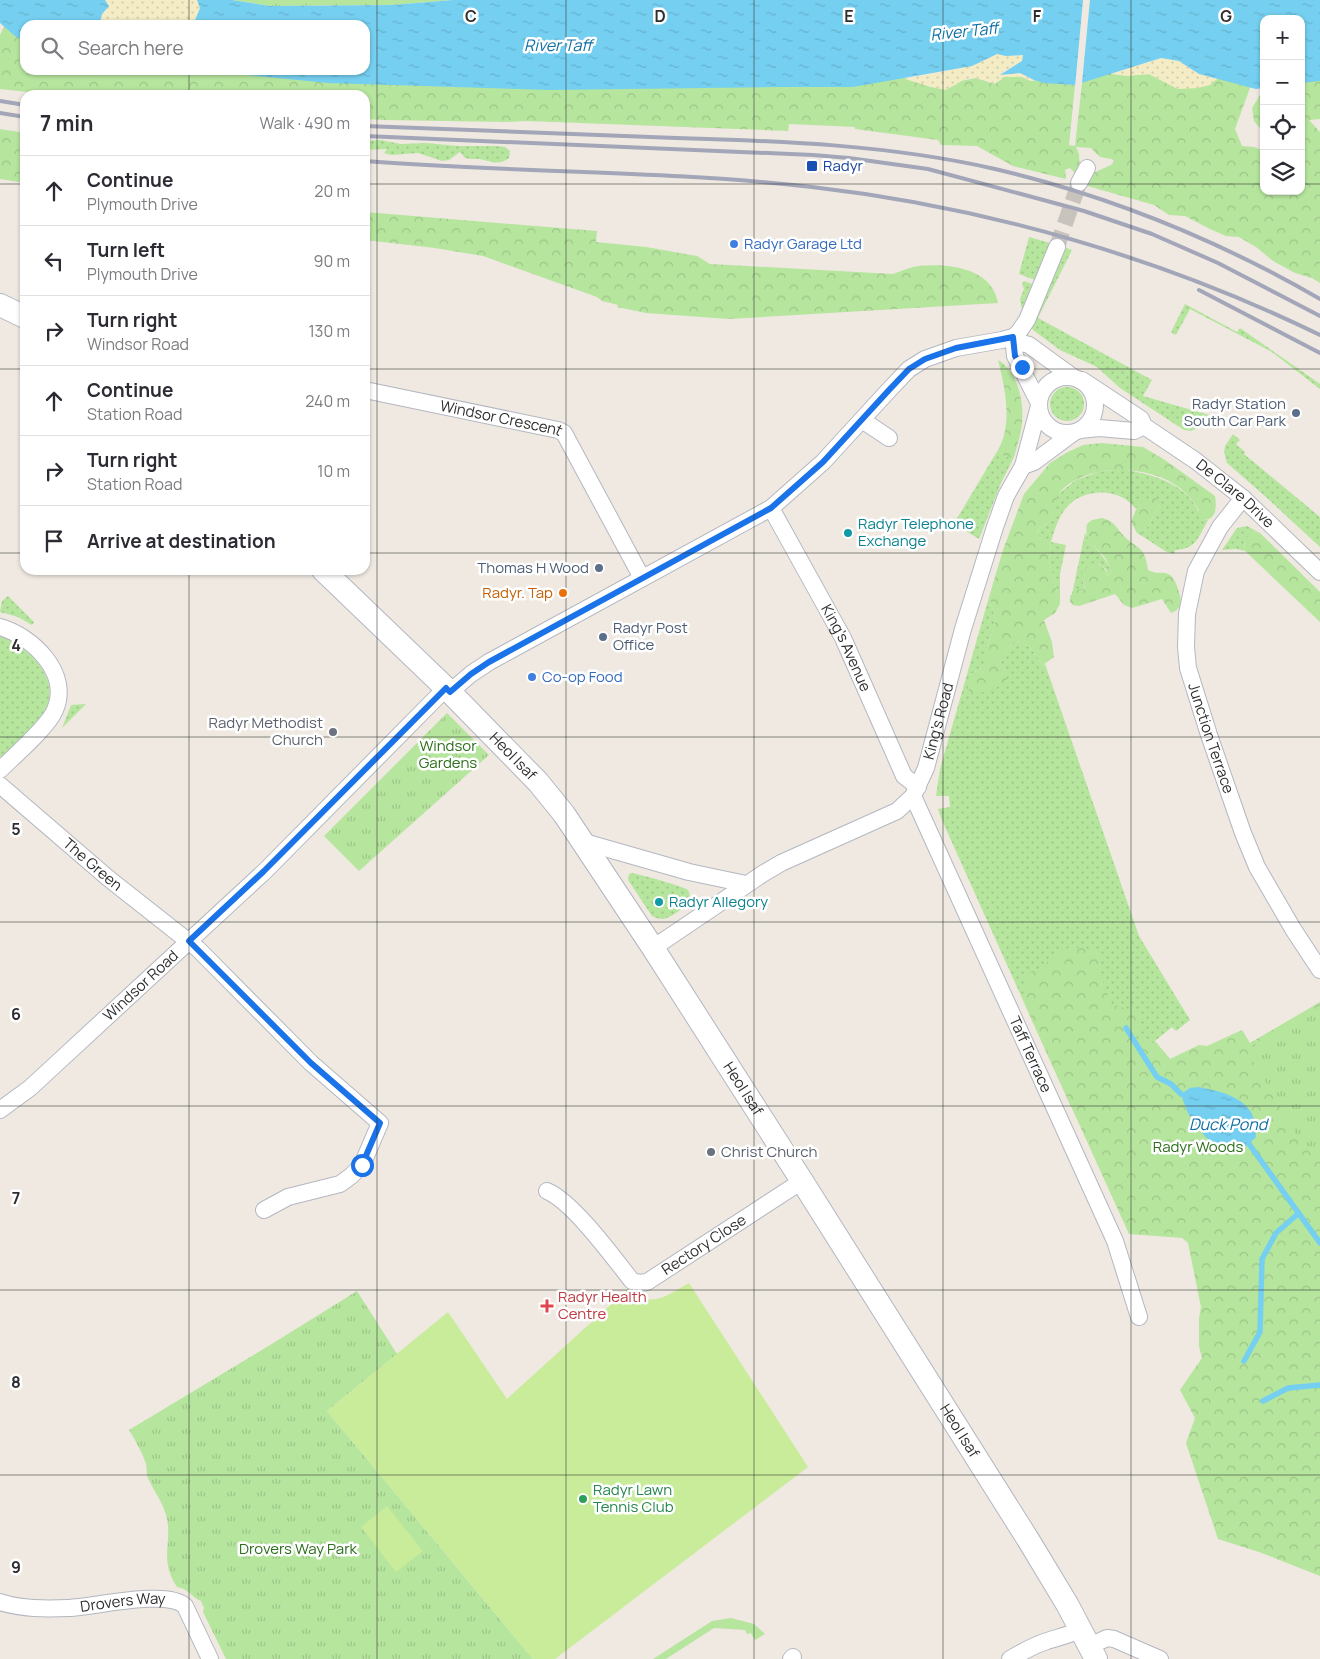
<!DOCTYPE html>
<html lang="en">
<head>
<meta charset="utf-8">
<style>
  body { margin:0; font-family:Manrope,sans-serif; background:#f2f2f3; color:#2b2b33 }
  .controls { position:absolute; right:15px; top:15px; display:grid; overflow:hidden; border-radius:10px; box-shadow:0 1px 4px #0004 }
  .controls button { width:45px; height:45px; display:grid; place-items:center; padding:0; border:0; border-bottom:1px solid #e1e1e2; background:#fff; color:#2b2b33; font:25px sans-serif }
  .stop { position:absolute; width:15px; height:15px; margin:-11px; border:4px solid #1a73e8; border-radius:50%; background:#fff }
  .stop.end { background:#1a73e8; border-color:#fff; box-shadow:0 1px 5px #0008 }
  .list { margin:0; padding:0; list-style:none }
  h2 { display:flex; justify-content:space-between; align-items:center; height:65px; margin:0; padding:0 20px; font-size:21px }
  h2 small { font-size:16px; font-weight:400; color:#7c7c81 }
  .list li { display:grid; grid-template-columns:32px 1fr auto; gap:15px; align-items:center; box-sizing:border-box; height:70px; padding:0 20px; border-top:1px solid #e1e1e2 }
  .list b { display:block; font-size:19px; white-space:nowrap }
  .list p { margin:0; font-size:16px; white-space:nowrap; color:#7c7c81 }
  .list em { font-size:16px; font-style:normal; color:#7c7c81 }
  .icon { flex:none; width:28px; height:28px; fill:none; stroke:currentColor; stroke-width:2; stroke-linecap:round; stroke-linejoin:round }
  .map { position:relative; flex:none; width:1320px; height:1659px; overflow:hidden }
  .search { position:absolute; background:#fff; box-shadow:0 1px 4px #0004; left:20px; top:20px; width:350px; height:55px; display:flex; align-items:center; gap:12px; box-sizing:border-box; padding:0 18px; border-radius:15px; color:#7c7c81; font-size:19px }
  .panel { position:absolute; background:#fff; box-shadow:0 1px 4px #0004; left:20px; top:90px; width:350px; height:485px; border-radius:15px }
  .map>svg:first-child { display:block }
  .grass { fill:url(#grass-dots) }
  .forest { fill:url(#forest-crowns) }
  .sand { fill:url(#sand-dots) }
  .park { fill:url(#park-tufts) }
  .garden { fill:#b6e59e }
  .pitch { fill:#c9ec9a }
  .water { fill:url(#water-ripples) }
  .pier { fill:#efe9e1 }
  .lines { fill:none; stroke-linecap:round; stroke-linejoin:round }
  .stream { stroke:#75cff0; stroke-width:5.5 }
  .minor-tunnel { stroke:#c8c4bd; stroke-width:16; stroke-dasharray:16 8; stroke-linecap:butt }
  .minor-casing { stroke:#b4b7c1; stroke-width:18 }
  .secondary-casing { stroke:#b4b7c1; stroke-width:24 }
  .minor { stroke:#fff; stroke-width:16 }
  .secondary { stroke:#fff; stroke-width:22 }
  .rail { stroke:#a3a6b8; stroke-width:4 }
  .route { stroke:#1a73e8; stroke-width:6 }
  .grid { fill:none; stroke:#2e2e2e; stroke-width:1; stroke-opacity:0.55 }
  .transit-dot { fill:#1a4fb4; stroke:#fff; stroke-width:2 }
  .shop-dot { fill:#3f7fe0; stroke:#fff; stroke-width:2 }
  .service-dot { fill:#5c6f8a; stroke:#fff; stroke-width:2 }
  .culture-dot { fill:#0f9aa8; stroke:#fff; stroke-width:2 }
  .food-dot { fill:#e8710a; stroke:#fff; stroke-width:2 }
  .worship-dot { fill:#6b7280; stroke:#fff; stroke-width:2 }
  .health-dot { fill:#e0444e; stroke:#fff; stroke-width:2 }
  .leisure-dot { fill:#2e9e5b; stroke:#fff; stroke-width:2 }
  .labels { text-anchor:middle; stroke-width:5; stroke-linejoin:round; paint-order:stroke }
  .transit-label { font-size:15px; fill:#164399; stroke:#fff; text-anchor:start }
  .shop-label { font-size:15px; fill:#366cbe; stroke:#fff; text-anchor:start }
  .service-label { font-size:15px; fill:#4e5e75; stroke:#fff; text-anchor:end }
  .street-label { font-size:15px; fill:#2e2e2e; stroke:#fff }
  .culture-label { font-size:15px; fill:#0d838f; stroke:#fff; text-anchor:start }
  .food-label { font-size:15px; fill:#c56008; stroke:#fff; text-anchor:end }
  .worship-label { font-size:15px; fill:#5b616d; stroke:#fff; text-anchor:end }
  .park-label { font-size:15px; fill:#2c6e1b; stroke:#fff }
  .health-label { font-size:15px; fill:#be3a42; stroke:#fff; text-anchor:start }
  .leisure-label { font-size:15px; fill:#27864d; stroke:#fff; text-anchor:start }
  .water-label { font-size:16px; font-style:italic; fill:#0d6fa3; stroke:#fff }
  .grid-label { font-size:16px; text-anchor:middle; font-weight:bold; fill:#2e2e2e; stroke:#fff; stroke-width:5; stroke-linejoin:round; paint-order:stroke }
</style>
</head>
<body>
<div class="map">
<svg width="1320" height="1659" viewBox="0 0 1320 1659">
  <defs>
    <pattern id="grass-dots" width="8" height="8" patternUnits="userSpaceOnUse" patternTransform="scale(1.25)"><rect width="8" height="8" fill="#b6e59e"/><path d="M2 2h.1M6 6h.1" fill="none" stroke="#9dc588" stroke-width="1.8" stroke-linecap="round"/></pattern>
    <pattern id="forest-crowns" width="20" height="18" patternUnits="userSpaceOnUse" patternTransform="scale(1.25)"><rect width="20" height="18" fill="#b6e59e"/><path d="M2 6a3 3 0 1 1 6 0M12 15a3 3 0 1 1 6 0" fill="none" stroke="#9dc588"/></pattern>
    <pattern id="sand-dots" width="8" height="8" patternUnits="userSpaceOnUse" patternTransform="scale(1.25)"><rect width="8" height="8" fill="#f3ecc5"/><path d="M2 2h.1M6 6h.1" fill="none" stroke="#d1cbaa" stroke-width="1.8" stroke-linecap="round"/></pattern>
    <pattern id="park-tufts" width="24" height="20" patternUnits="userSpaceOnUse" patternTransform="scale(1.25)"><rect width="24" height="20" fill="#b6e59e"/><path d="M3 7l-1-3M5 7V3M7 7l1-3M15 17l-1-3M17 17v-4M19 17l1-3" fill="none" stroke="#9dc588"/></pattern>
    <pattern id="water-ripples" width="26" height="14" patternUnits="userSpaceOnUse" patternTransform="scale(1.25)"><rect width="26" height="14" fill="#75cff0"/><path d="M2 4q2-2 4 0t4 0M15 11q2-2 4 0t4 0" fill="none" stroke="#66b2ce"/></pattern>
  </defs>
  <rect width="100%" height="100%" fill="#efe9e1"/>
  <g class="grass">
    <path d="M380,140L401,144L426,143L458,146H498L505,147L510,151L509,158C497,167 490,160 478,159C473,159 470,159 465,158L460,152L449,160L442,161L418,153L391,155L384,153L387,149L365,150V141Z"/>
    <polygon points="1029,237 1050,243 1035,280 1019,274"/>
    <polygon points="1063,247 1072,250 1038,318 1152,380 1143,396 1209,415 1205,425 1191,431 1184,430 1120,388 1097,367 1060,350 1033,330 1031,326"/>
    <polygon points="1024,281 1032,284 1032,286 1022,310 1020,299 1024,289 1022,284"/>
    <polygon points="1185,304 1237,332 1240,328 1320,384 1320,389 1272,352 1190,309 1176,335 1171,332"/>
    <circle cx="1067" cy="404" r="17"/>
    <polygon points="1233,434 1240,440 1236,444 1245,452 1244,454 1320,517 1320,547 1266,497 1227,463 1224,452 1225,446"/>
    <polygon points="998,450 1005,457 1014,457 1001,483 979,539 966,531 950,530"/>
    <path d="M1122,469C1155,475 1191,484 1202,520H1208C1199,536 1196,550 1175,550L1174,554L1165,551L1142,536L1160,505L1140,504L1136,509C1133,506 1129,501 1125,499C1108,488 1080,491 1067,507C1058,517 1055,529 1051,542L1066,545L1060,574V604L1049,560L1051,546L1037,534L1039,529L1052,519L1057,495L1076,480L1098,472Z"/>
    <polygon points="1247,526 1260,533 1253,531 1244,543 1245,551 1236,549 1222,550 1237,528"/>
    <path d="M1085,533C1094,549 1105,555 1112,572L1108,576L1106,569L1099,564L1083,581L1085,590L1072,594Z"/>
    <polygon points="8,596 34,622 32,625 18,617 0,612 2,601"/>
    <path d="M989,597L996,620L986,650V659L981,668L970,675L1005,671L1000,662L1013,642C1030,642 1034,653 1043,665L1045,664L1139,936L1190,1020L1176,1031L1172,1027L1155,1041L1170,1059L1071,1107L941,818L938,809L950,807L949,796H936L940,769Z"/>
    <path d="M0,635C30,647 67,683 41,717C29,732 13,745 0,759Z"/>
    <polygon points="86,704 62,728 71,705"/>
    <path d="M632,873C639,874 685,887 688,890C696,902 673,917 663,919C659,919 655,918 652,916L628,880L629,874Z"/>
  </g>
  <g class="forest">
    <polygon points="25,25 25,70 357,70 894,74 931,87 976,78 995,84 1003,77 1022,77 1031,81 1044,79 1061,84 1075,85 1069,145 1075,146 1082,83 1088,76 1102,70 1111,74 1134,75 1149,74 1178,89 1217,79 1226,72 1251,85 1235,129 1242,146 1254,147 1264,151 1264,191 1301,191 1301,65 1320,57 1320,119 1309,120 1320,132 1320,283 1312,278 1295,273 1273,261 1256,247 1239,237 1226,236 1210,229 1185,216 1169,215 1154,205 1084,185 1093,173 1111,165 1114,161 1111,159 1100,157 1091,148 1076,147 1079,154 1080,172 1075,173 1070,168 1065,170 1066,179 1013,166 977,146 941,145 938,140 855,129 855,127 789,124 788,131 527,121 506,122 384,120 365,119 365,95 56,95 0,89 0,35 4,27"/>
    <polygon points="1264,80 1264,133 1254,121 1252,108 1262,92"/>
    <polygon points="0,129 25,133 25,183 0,179"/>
    <path d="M365,212L597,231L596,242L646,247L697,256L710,264L893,274C901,271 911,267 919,266C949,263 992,268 998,303L729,319L646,313L617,307L618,305L602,301L597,297L483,256L435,248L365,240Z"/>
    <path d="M998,360C1018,371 1024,402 1022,423C1021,435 1017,446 1014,457H1005L998,450C1013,423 1005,388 998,360Z"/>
    <path d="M1102,443L1143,447L1165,460L1215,496C1217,508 1216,521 1202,520L1198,515L1199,510C1194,502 1188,495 1181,489C1151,464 1086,462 1059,493C1056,497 1054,513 1052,519L1039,529L1037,533L1051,546L1049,560L1060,604L1055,613L1044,620L1052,642L1054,657L1043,665C1034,653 1030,642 1013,642L1000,662L1005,671L1007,681L994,689L972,695L968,689L970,675L981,668L986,659V650L996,620L989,597L1003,550L1024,494L1050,463L1066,453L1083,445Z"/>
    <path d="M1153,496L1159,501L1160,505L1142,536L1137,533L1131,522C1136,509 1138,501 1153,496Z"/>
    <path d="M1102,518C1117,522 1116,529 1126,538C1131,543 1138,546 1142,551C1146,557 1147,564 1148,570C1157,575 1161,571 1168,574C1173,576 1175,581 1177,586C1181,598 1185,608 1171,613L1162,599L1132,608L1124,605L1115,594L1079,606L1073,605L1070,602V596C1075,591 1078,588 1085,590L1082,572L1092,563C1101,564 1105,567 1108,576L1112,572C1109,566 1107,559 1102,554C1092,543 1084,541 1087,524L1092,520Z"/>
    <path d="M1253,531L1260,533L1320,592V622L1245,551C1243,542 1245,538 1253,531Z"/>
    <path d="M1070,947L1089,949L1100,953C1100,974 1103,986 1112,1004L1126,1009L1136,1010C1144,1020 1140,1025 1135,1037L1142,1042H1155L1170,1059L1199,1045L1207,1046L1242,1030L1250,1043L1320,1002V1576L1259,1552L1218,1539L1186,1443L1195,1418L1180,1390L1202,1358L1199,1346V1318L1201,1307L1188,1243L1182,1238L1129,1234L1026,1007L1024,981L1030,972L1043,967L1052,957Z"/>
  </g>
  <g class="sand">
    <polygon points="105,0 197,0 200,8 193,25 118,25 100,23 102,14 109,6"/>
    <polygon points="997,54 1006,56 1023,55 1022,61 1001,73 1002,75 1020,73 1034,80 1031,81 1022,77 1003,77 1001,80 994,83 976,78 965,79 946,90 931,87 905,79 972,66"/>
    <polygon points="1161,58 1179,61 1199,74 1217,79 1210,85 1198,88 1178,89 1149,74 1127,76 1111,74"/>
  </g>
  <g class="park">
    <polygon points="232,0 453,0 392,5 270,6"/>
    <polygon points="447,713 489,755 359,871 324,836"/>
    <polygon points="1320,1006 1320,1158 1302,1144 1246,1049"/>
    <path d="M357,1291L397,1354L327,1411L533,1659H226L203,1612L204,1608L201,1601C191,1597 189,1589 177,1587C159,1559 172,1544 167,1519C164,1504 155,1493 149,1480C145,1473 148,1467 145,1461C141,1450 135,1440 129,1430L275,1342Z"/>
  </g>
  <polygon class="garden" points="731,1618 754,1624 765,1634 755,1640 751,1633 747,1634 745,1630 714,1628 666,1659 653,1659 712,1621"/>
  <g class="pitch">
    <path d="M689,1283L808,1467L555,1659H533L327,1411L448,1312L507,1399L629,1288C635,1292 641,1297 647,1299C661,1302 678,1289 689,1283Z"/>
    <polygon points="387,1506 423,1551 396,1572 361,1527"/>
  </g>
  <g class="water">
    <polygon points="0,0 105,0 109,6 102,14 100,23 118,25 139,25 25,25 25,42 15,36 0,23"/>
    <polygon points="197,0 232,0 270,6 392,5 453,0 1320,0 1320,81 1301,83 1301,19 1264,19 1264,88 1256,89 1199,74 1179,61 1161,58 1075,85 1044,83 1034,80 1020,73 1000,75 1022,61 1023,55 1006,56 997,54 972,66 853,87 775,87 550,90 328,83 193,70 365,70 365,25 193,25 200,8"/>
    <path d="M1198,1087C1220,1091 1249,1097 1255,1122C1256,1126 1255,1132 1256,1137C1249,1144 1240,1153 1229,1152C1214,1151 1195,1125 1188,1113C1185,1107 1183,1100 1181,1094L1190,1088Z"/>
  </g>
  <polygon class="pier" points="1083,0 1090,0 1082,83 1082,85 1075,87"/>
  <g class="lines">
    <g class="stream">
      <polyline points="1126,1028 1157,1077 1171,1084 1181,1094"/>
      <polyline points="1249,1144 1320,1243"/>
      <polyline points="1244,1361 1260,1332 1262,1259 1276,1233 1299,1213"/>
      <polyline points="1263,1401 1288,1388 1320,1385"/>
    </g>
    <polyline class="minor-tunnel" points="1057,247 1079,183"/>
    <g class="minor-casing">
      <g id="minor">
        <polyline points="1079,183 1087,168"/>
        <polyline points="1013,337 1015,356 1039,403"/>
        <polyline points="1014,341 1029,345 1073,377"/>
        <circle cx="1067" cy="405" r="28"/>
        <path id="s1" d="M1082,380L1141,419L1144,426L1196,461L1243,498L1320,572"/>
        <path id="s2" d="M365,390L558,430L564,433L642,578"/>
        <polyline points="862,420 889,438"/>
        <polyline points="1080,430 1099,428 1134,431 1144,426"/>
        <polyline points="1023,466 1034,462 1073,433"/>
        <path id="s3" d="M1243,498L1220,527L1196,571L1187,614L1186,647L1188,668L1209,735L1243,833L1257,867L1293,929L1320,970"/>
        <path id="s4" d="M771,508L843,638L904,776L918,787"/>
        <path d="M0,627C32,636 71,673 55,710C48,727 14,756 0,770"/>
        <polyline points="450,692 471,674 489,662 771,508 823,462 889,390 909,369 925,359 956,348 1002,340 1013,337 1018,333 1027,320 1057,247"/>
        <path id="s5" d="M0,785L108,878L198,949L311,1063L380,1123L362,1165L351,1176L340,1184L288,1197L264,1210"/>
        <path id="s6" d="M913,796L1115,1241L1139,1317"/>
        <polyline points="584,842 689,872 746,884"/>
        <path id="s7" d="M653,948L764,873L781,863L897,811L913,796L926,768L963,629L995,527L1006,496L1023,466L1039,406"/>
        <path id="s8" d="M0,1110L30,1088L265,871L446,688"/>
        <path id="s9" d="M547,1191C573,1202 613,1257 632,1281L640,1283L647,1282L802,1181"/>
        <path id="s10" d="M0,1602C22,1609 45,1609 69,1608C94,1607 167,1589 185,1606L210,1659"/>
        <polyline points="1090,1646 1107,1638 1114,1639 1160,1659"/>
        <polyline points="791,1659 793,1657"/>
        <path d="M1010,1659C1022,1652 1034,1645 1047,1641C1059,1637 1070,1635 1081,1629"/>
      </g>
    </g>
    <g class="secondary-casing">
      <g id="secondary">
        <polyline points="0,305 25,317"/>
        <path id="s11" d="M323,570L450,692L538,782L564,814L653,948L802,1181L1029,1541L1067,1604L1096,1659"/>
      </g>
    </g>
    <use href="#minor" class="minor"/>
    <use href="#secondary" class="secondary"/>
    <g class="rail">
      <polyline points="0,101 25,105"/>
      <polyline points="0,113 25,117"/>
      <path d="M365,126C469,130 572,134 676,138C783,141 891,145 995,169C1110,196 1218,240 1320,299"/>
      <polyline points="365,136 813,155 849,158 928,169 1084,211 1152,234 1218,263 1320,316"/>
      <path d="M365,161C514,173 664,170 812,187C987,207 1162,258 1320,335"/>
      <polyline points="1199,290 1320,353"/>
    </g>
  </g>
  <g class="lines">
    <polyline class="route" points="362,1165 380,1123 311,1063 189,941 264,871 446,688 450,692 471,674 489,662 771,508 823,462 889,390 909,369 925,359 956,348 1013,337 1015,356 1022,367"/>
  </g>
  <path class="grid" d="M189,0V25M377,0V1659M566,0V1659M754,0V1659M943,0V1659M1131,0V1659M189,70V95M0,184H25M365,184H1264M1301,184H1320M0,369H25M365,369H1320M0,553H25M365,553H1320M189,570V1659M0,737H1320M0,922H1320M0,1106H1320M0,1290H1320M0,1475H1320"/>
  <rect class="transit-dot" x="806" y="160" width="12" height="12" rx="2.5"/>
  <g class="shop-dot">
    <circle cx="734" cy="244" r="5"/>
    <circle cx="532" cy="677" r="5"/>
  </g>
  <g class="service-dot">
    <circle cx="1296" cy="413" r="5"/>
    <circle cx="599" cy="568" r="5"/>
    <circle cx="603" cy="637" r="5"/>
  </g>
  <g class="culture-dot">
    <circle cx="848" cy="533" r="5"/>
    <circle cx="659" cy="902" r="5"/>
  </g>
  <circle class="food-dot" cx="563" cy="593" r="5"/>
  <g class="worship-dot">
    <circle cx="333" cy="732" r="5"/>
    <circle cx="711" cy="1152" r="5"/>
  </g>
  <path class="health-dot" d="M544.5 1298.5h5v5h5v5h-5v5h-5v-5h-5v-5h5z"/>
  <circle class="leisure-dot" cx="583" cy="1499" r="5"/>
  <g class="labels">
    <g class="transit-label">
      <text x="823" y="171">Radyr</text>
    </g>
    <g class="shop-label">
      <text x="744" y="249">Radyr Garage Ltd</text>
      <text x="542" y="682">Co-op Food</text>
    </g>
    <g class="service-label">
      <text x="1286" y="409">Radyr Station<tspan x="1286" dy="17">South Car Park</tspan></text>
      <text x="589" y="573">Thomas H Wood</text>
      <text x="613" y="633" text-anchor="start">Radyr Post<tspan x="613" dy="17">Office</tspan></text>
    </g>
    <g class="street-label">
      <text dy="5" stroke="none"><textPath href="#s2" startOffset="139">Windsor Crescent</textPath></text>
      <text dy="5" stroke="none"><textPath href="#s1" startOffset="192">De Clare Drive</textPath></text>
      <text dy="5" stroke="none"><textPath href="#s4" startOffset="159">King's Avenue</textPath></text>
      <text dy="5" stroke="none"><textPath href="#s7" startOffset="382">King's Road</textPath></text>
      <text dy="5" stroke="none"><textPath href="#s3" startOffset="259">Junction Terrace</textPath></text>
      <text dy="5" stroke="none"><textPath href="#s11" startOffset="266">Heol Isaf</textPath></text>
      <text dy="5" stroke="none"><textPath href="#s5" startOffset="122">The Green</textPath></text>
      <text dy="5" stroke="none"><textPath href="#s8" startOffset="188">Windsor Road</textPath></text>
      <text dy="5" stroke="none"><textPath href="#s6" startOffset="284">Taff Terrace</textPath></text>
      <text dy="5" stroke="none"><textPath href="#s11" startOffset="671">Heol Isaf</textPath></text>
      <text dy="5" stroke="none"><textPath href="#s9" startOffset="208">Rectory Close</textPath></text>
      <text dy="5" stroke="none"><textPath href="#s11" startOffset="1076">Heol Isaf</textPath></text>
      <text dy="5" stroke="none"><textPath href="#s10" startOffset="124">Drovers Way</textPath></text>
    </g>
    <g class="culture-label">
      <text x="858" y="529">Radyr Telephone<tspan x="858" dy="17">Exchange</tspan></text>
      <text x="669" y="907">Radyr Allegory</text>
    </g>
    <g class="food-label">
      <text x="553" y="598">Radyr. Tap</text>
    </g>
    <g class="worship-label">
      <text x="323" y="728">Radyr Methodist<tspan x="323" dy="17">Church</tspan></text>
      <text x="721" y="1157" text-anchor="start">Christ Church</text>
    </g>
    <g class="park-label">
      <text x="448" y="751">Windsor<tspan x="448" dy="17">Gardens</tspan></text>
      <text x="1198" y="1152">Radyr Woods</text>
      <text x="298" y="1554">Drovers Way Park</text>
    </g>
    <g class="health-label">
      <text x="558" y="1302">Radyr Health<tspan x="558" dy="17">Centre</tspan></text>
    </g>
    <g class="leisure-label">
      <text x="593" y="1495">Radyr Lawn<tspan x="593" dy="17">Tennis Club</tspan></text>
    </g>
    <g class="water-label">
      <text transform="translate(964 31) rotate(-6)" y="6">River Taff</text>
      <text x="558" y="51">River Taff</text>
      <text x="1228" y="1130">Duck Pond</text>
    </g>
  </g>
  <g class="grid-label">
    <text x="471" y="22">C</text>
    <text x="660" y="22">D</text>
    <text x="849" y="22">E</text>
    <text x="1037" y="22">F</text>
    <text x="1226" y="22">G</text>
    <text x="16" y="651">4</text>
    <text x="16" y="835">5</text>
    <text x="16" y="1020">6</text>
    <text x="16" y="1204">7</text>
    <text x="16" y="1388">8</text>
    <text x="16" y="1573">9</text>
  </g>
</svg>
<div class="controls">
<button>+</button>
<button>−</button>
<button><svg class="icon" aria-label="locate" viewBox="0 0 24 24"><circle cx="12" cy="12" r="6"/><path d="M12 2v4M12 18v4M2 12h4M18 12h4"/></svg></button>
<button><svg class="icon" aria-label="layers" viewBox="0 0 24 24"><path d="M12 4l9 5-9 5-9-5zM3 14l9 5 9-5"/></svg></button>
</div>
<div class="stop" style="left:362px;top:1165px"></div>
<div class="stop end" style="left:1022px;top:367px"></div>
<div class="search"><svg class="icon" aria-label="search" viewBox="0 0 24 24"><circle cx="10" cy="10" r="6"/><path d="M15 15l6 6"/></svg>Search here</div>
<section class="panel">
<h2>7 min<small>Walk · 490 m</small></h2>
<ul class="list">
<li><svg class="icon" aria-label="ahead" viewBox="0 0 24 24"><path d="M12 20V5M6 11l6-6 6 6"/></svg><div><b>Continue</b><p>Plymouth Drive</p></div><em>20 m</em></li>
<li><svg class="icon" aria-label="left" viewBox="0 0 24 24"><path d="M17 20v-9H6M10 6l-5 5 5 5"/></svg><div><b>Turn left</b><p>Plymouth Drive</p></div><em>90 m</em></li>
<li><svg class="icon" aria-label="right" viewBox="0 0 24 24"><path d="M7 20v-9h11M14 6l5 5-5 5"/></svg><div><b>Turn right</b><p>Windsor Road</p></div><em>130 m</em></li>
<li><svg class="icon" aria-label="ahead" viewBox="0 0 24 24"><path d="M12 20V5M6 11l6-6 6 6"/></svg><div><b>Continue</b><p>Station Road</p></div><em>240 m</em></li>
<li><svg class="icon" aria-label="right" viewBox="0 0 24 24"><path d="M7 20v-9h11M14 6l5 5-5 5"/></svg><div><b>Turn right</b><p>Station Road</p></div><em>10 m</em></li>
<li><svg class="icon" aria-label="arrive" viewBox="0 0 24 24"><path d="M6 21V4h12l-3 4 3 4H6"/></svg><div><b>Arrive at destination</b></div></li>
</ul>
</section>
</div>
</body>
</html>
